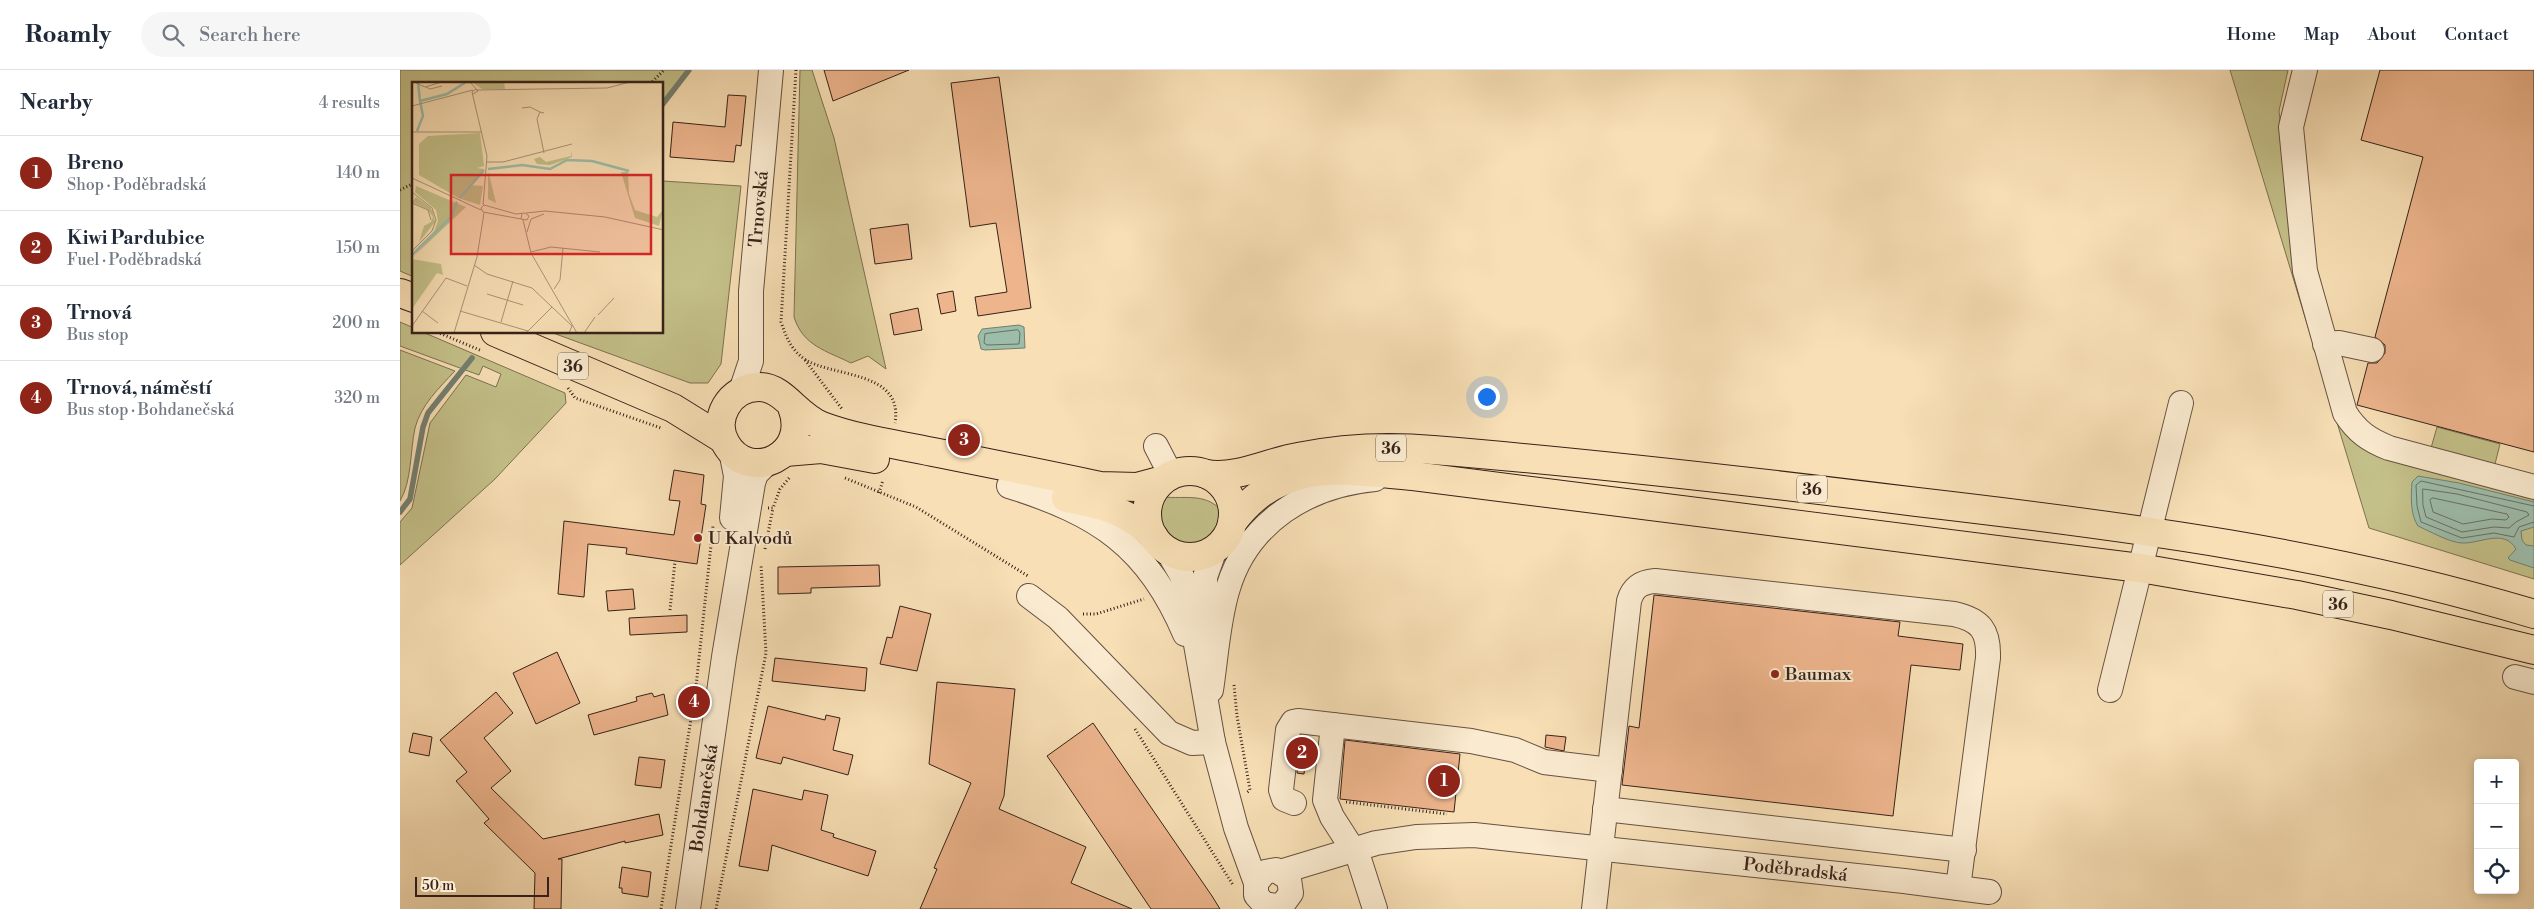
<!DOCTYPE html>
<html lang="en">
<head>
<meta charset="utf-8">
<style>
  body { margin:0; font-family:"Libre Bodoni",serif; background:#f6f6f7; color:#1f2937 }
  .controls { position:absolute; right:15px; bottom:15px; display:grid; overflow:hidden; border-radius:5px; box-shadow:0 2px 8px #0003 }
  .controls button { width:45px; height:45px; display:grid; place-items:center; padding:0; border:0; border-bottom:1px solid #e0e1e3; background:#fff; color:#1f2937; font:25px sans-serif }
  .scale { position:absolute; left:15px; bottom:12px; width:134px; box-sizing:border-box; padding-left:5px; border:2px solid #36221a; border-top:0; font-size:14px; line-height:18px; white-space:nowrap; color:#36221a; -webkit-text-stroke:4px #faeacf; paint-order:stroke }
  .you { position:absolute; left:1086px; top:326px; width:18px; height:18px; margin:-12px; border:4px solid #fff; border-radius:50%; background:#1a73e8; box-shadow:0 0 0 8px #1a73e833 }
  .badge { display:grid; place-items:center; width:32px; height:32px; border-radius:50%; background:#8f2418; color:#fff; font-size:16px; font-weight:700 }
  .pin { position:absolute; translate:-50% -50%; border:2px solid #fff; box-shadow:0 1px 5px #0006 }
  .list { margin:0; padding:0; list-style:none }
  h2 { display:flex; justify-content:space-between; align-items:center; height:65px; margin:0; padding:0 20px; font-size:21px }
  h2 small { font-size:16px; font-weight:400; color:#747a83 }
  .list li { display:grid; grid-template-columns:32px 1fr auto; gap:15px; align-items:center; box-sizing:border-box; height:75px; padding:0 20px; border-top:1px solid #e0e1e3 }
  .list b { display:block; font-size:19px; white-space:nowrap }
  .list p { margin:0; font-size:16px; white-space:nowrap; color:#747a83 }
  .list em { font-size:16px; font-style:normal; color:#747a83 }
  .icon { flex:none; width:28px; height:28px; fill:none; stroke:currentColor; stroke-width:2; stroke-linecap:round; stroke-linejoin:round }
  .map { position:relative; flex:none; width:2134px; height:839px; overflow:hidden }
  header { display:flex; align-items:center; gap:30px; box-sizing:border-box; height:70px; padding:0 25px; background:#fff; border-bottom:1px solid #e0e1e3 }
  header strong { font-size:24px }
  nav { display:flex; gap:28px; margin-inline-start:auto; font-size:18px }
  .search { width:350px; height:45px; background:#f6f6f7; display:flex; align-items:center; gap:12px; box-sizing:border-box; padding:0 18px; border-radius:28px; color:#747a83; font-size:19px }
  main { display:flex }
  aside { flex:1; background:#fff }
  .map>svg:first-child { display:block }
  .green { fill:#c4c089; stroke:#7d7152 }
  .water { fill:#9dbdab; stroke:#747f71 }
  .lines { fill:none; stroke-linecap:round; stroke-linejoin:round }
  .shore { stroke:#6a7062; stroke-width:1 }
  .stream { stroke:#747f71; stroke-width:5.5 }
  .building { fill:#eeb58d; stroke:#36221a }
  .minor-casing { stroke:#665141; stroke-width:26 }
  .major-casing { stroke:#36221a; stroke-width:30 }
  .path { stroke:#36221a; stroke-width:3; stroke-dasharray:1 2.5; stroke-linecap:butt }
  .minor { stroke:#faeacf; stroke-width:24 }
  .major { stroke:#f8dfb5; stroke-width:28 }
  .poi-dot { fill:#8f2418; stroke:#faeacf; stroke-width:2 }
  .labels { text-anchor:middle; stroke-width:4; stroke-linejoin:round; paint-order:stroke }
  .shield { fill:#faeacf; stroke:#715e50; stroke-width:1 }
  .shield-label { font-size:16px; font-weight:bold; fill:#36221a }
  .street-label { font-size:18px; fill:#36221a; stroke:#faeacf }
  .poi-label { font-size:18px; fill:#36221a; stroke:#faeacf; text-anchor:start }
  .inset-river { fill:none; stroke:#9dbdab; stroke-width:2.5 }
  .inset-road { fill:none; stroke:#aa9377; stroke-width:1 }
  .view { fill:#d62828; fill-opacity:0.15; stroke:#d62828; stroke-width:2.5 }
  .inset-edge { fill:none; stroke:#36221a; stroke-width:2.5 }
</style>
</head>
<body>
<header>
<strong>Roamly</strong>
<div class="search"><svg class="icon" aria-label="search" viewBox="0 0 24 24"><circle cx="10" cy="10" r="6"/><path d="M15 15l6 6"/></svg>Search here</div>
<nav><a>Home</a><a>Map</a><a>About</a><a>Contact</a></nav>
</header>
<main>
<aside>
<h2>Nearby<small>4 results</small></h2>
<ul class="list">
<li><span class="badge">1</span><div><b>Breno</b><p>Shop · Poděbradská</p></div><em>140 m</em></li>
<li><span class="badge">2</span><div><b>Kiwi Pardubice</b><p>Fuel · Poděbradská</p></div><em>150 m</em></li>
<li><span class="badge">3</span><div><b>Trnová</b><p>Bus stop</p></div><em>200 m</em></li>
<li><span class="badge">4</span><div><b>Trnová, náměstí</b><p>Bus stop · Bohdanečská</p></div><em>320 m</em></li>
</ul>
</aside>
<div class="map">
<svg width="2134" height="839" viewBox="0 0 2134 839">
  <rect width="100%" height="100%" fill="#f8dfb5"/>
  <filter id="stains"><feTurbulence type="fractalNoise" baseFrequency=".004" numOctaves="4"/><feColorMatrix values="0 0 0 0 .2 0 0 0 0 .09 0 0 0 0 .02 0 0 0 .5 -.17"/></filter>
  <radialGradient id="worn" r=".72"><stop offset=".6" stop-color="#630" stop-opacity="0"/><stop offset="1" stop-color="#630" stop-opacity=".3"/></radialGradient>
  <g class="green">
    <polygon points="0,0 290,0 263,37 262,14 14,14 14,207 0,201"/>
    <path d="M400,0H412L434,68L486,299L468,286L451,293C427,281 403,276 394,247Z"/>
    <polygon points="1830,0 1888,0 1879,41 1897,204 1949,360 2134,423 2134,509 1969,458"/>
    <polygon points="263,111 341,116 321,294 308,313 290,313 153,263 262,262"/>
    <polygon points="0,252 14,258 14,262 25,263 165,323 166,333 95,409 0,495 0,452 12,438 30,353 66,305 96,317 101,304 83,296 79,305 0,276"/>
    <path d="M0,280L55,301C39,318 21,335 15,358C10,381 12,411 0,431Z"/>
    <polygon points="2037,357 2100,374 2093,402 2029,385"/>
    <path d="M764,427C785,429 804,423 820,439C823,495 739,477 764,427Z"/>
  </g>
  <g class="water">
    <polygon points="619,255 624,257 625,278 585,280 581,279 578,266 582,259"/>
    <path d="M2018,406L2059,413L2134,432V457L2121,461L2122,470L2126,475L2134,476V498L2110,490L2108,488L2116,479C2104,458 2080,474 2062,473C2051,473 2029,461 2018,456C2010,444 2011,426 2012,412Z"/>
  </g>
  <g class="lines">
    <g class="shore">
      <polygon points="618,260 620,263 619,274 587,275 584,273 585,264"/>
      <polygon points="2023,419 2057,424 2127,442 2129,445 2116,452 2109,458 2094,457 2062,462 2026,447 2023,435"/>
      <polygon points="2033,428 2107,444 2109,447 2106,450 2092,449 2063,454 2033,442 2030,430"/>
      <polyline points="2134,436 2021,411 2016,415 2017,436 2021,452 2062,468 2094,463 2114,467 2119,457 2134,452"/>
    </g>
    <g class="stream">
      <polyline points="262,35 289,0"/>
      <polyline points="0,442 10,429 23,357 28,343 72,288"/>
    </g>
  </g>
  <g class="building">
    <polygon points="424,0 509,0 433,31"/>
    <polygon points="1980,0 2134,0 2134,382 1957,335 1968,293 1977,293 1985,283 1985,275 1975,267 2023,87 1961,70"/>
    <polygon points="599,7 631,238 578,246 575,227 607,222 596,153 570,157 551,13"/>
    <polygon points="328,25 346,26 341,76 336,75 334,92 270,87 273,52 325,57"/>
    <polygon points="508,154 512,189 475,194 470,159"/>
    <polygon points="553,221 556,241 541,244 537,224"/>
    <polygon points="518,238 522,260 494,265 490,244"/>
    <polygon points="274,400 304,405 301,434 306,435 297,494 226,484 227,478 188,474 184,527 158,524 164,451 274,465 280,431 269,430"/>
    <polygon points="479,495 480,516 411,518 411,523 378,524 378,497"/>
    <polygon points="233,519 235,539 208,541 206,521"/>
    <polygon points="1254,525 1500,552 1498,566 1563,574 1560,600 1511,595 1493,746 1222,715 1229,656 1239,658"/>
    <polygon points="500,536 531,544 517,601 480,594 487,567 492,568"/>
    <polygon points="287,545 287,562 230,565 229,548"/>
    <polygon points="157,582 180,633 136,654 113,603"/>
    <polygon points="375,588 467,598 465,621 372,611"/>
    <polygon points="537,612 615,619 604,726 599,739 686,777 671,813 732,839 520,839 537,799 534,798 571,713 529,694"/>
    <polygon points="96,622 113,643 84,668 111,701 91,718 143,769 259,744 263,765 225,773 225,771 158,789 162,789 161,839 134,839 135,803 84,753 89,749 56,711 67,702 40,670"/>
    <polygon points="252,623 254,627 264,624 268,645 194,665 188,645 237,631 236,627"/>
    <polygon points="368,636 425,650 426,645 440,648 433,680 453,685 448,705 383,687 381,694 356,688"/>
    <polygon points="693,653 812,826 820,839 751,839 657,700 647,686"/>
    <polygon points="13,663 32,667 29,686 9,682"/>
    <polygon points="1146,665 1166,667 1164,681 1145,677"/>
    <polygon points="945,670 1060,684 1054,742 940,729"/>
    <polygon points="900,676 907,677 904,704 897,703"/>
    <polygon points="239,687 265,690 261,718 235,715"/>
    <polygon points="353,719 402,730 404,720 428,725 421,760 434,764 433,767 476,781 468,806 372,775 368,801 339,796"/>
    <polygon points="222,797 251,802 248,827 222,823 222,818 219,818"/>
  </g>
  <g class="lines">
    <g class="minor-casing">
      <g id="minor">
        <path d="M1905,0L1891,57L1905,201L1945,343C1957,362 1969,370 1989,378L2134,417"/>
        <polyline points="1925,274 1939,273 1972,280"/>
        <path id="s1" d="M341,321L351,291V221L371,0"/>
        <polyline points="756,376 771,405"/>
        <polyline points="331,381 336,406 332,448"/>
        <path d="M609,416C698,444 748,476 785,564"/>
        <polyline points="767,480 781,504 786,517 813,672 836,758 856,813 856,825 864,834 876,836 883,834 891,823 889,809 876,800 865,802 856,813"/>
        <polyline points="629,526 658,548 769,663 792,673 813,672"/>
        <polyline points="806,563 805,507 815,479"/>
        <polyline points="2115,607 2134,612"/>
        <path d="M811,620C816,588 818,549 828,518C848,452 908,415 975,409"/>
        <polyline points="1710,620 1781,333"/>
        <polyline points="933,655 925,730 932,747 959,789 975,839"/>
        <polyline points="894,733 884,729 881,720 888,660 893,652 898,651 1071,671 1115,680 1144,692 1210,700"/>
        <polyline points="1205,739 1564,780"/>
        <path id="s2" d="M880,802L976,773L1016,767L1074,765L1504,811L1589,822"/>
        <path id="s3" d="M288,839L324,587L353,413L356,404L368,392"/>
        <path d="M1194,839L1229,531C1233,517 1241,512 1255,511L1554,544C1581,550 1589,561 1588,588L1558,818"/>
      </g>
    </g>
    <g class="major-casing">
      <g id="major">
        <polyline points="0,223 14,228"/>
        <polyline points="95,262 273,338 323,369"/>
        <path d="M392,337C411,386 349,414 326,374C311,349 330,317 359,317C384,317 396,346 422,356C457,369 495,374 533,382C588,393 644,404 700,416L737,417L763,410"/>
        <polyline points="385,382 421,379 475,389"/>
        <circle cx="790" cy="444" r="43"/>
        <path d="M806,404C838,409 868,392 898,387C943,378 988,376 1033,380C1194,393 1356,412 1517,432C1724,456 1934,483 2134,544"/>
        <path d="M666,428C701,434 729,441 754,467"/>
        <path d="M832,453C880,387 942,400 1013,406L1740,498L1897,525L1991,545L2134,580"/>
      </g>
    </g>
    <g class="path">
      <path d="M396,0L381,252C386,266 390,278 403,288C430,308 504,299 495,353"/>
      <polyline points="250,14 264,0"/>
      <polyline points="0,120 14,113"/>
      <polyline points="37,262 82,281"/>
      <polyline points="405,290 442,339"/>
      <polyline points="168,318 175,328 261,358"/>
      <polyline points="445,408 516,437 628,506"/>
      <polyline points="479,423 483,410"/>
      <polyline points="368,438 373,438 380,419 390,407"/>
      <polyline points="365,479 373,438"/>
      <polyline points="270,540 275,491"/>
      <polyline points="683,544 696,544 744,529"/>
      <polyline points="834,615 837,646 850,720 846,723"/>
      <polyline points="735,659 833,815"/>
      <polyline points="946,732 1047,744"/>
      <polyline points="261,839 296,617 313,456"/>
      <polyline points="316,839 366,583 361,494"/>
    </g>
    <use href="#minor" class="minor"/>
    <use href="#major" class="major"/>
  </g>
  <g class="poi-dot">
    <circle cx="298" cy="468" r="5"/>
    <circle cx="1375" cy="604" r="5"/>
  </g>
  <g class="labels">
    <g class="shield">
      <rect x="158" y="282.5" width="30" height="27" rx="4"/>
      <rect x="976" y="364.5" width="30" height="27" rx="4"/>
      <rect x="1397" y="405.5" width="30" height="27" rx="4"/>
      <rect x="1923" y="520.5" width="30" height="27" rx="4"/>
    </g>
    <g class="shield-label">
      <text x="173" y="302">36</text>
      <text x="991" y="384">36</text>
      <text x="1412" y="425">36</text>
      <text x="1938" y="540">36</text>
    </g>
    <g class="street-label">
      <text dy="6" stroke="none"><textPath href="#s1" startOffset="184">Trnovská</textPath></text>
      <text dy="6" stroke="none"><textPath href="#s3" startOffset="112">Bohdanečská</textPath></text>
      <text dy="6" stroke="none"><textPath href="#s2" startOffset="522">Poděbradská</textPath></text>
    </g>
    <g class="poi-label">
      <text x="308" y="474">U Kalvodů</text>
      <text x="1385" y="610">Baumax</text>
    </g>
  </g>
  <g transform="translate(12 12)">
    <rect width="251" height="251" fill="#f8dfb5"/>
    <path d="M60,0H92L93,7H70ZM68,51L72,84L65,86L72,87V90L48,117L7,93V62L16,54ZM159,69L160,75L138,83L125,82L122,77L128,75L134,80L159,74ZM76,90L79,100L84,121L76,117ZM209,90H216L217,112L223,128L245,135L251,128L247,144L223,136ZM59,103L71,104L68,123L49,117ZM4,104L54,125L0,176L40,134L45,122L38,135L0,171L22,150L26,139L24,128L3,110ZM4,115L18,125L21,130L23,140L7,160L12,144L19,140L21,135L15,127L0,120ZM0,177L29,182L31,193L25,191L0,227Z" fill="#c4c089"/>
    <path class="inset-river" d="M6,0L8,19M5,49L11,34L8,19L35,12L54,0M76,87L110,83L138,87L155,78L180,79L217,89M48,116L72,88M0,173L39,135L45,120"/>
    <path class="inset-road" d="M58,0L66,9L61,12M4,1L13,5L30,0M14,5L18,7L30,4M64,7L60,10L75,74L71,123M64,8L195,6L218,0M0,24L61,8M110,26L118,25L128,30M0,50H69M132,71L125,37L128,30L132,31M75,80H91L160,62M0,96L69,128M0,110L20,126L24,138L20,149L0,169M0,121L16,128L19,138M114,131L133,129L193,135L252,148M109,137L71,130L69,126L72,123L104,132L113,131L117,134L115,138L109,137L110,132M111,138L119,171L165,251M115,150L119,137L132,132M119,170L139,165L188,170M62,183L75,192L120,206L160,244L157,251M142,207L148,198L151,166M75,212L111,223M10,229L26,241M48,229L116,249M186,233L202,216M89,240L101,199M0,244L34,196L55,204M42,251L65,175L72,131M114,251L140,225M172,251L183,235"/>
    <path class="view" d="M39,93H239V172H39Z"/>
    <rect width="251" height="251" class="inset-edge"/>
  </g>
  <rect width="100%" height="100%" filter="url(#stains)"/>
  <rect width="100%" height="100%" fill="url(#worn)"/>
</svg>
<div class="controls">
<button>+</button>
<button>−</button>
<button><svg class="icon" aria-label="locate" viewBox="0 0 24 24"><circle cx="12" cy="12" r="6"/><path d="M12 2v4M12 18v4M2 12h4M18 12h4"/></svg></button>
</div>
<div class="scale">50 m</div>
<div class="you"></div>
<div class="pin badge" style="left:1044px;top:711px">1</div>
<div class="pin badge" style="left:902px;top:683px">2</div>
<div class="pin badge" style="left:564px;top:370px">3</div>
<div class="pin badge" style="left:294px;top:632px">4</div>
</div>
</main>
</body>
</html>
